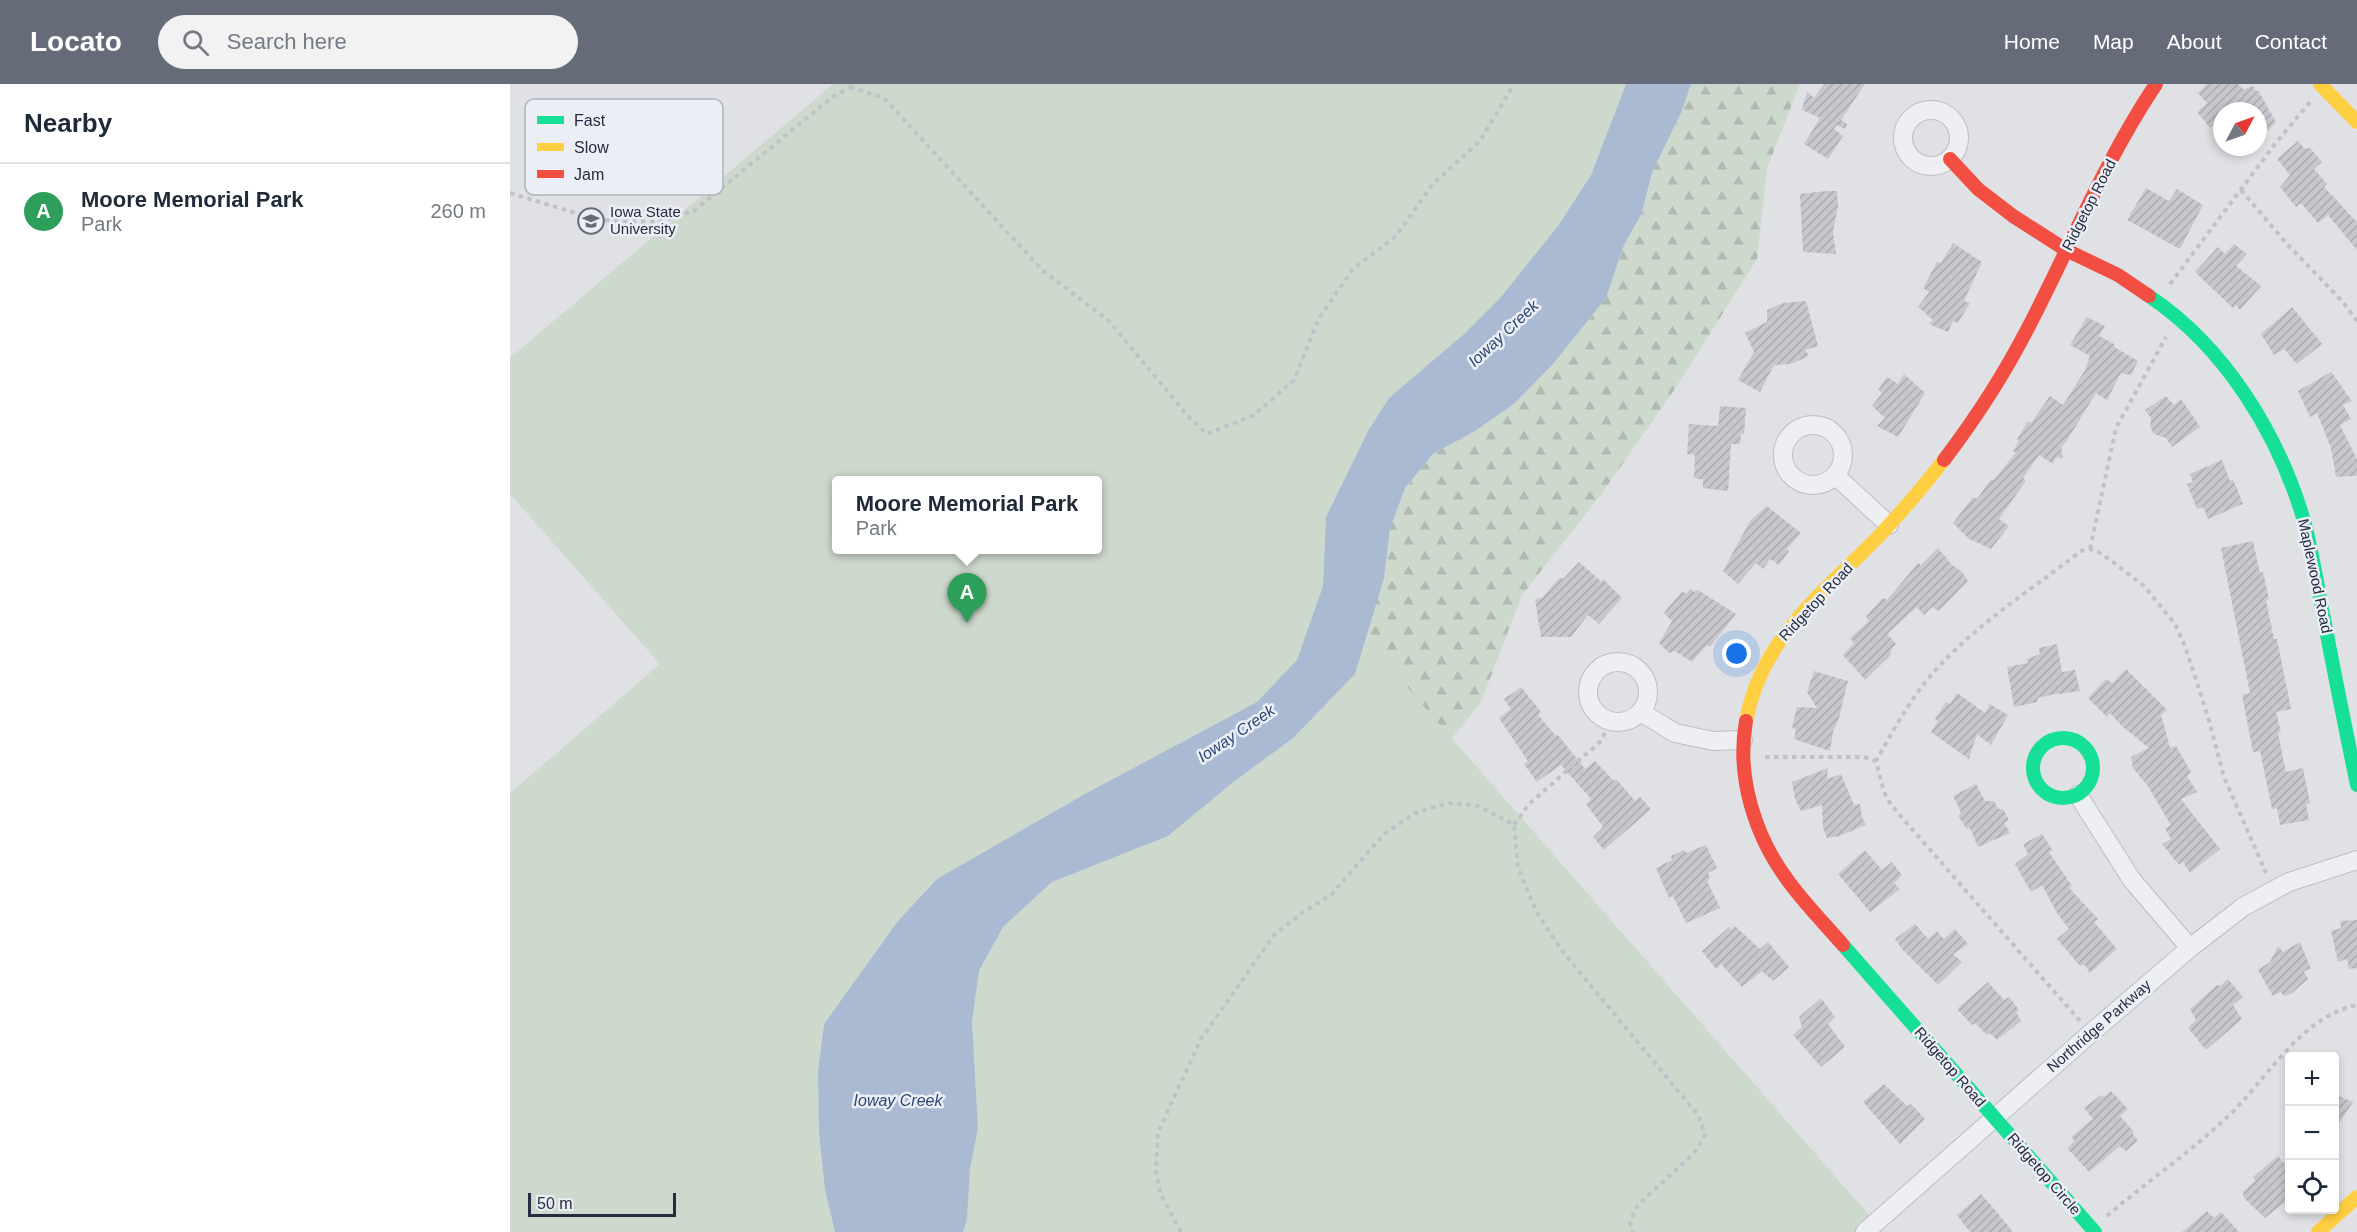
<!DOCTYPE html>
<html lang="en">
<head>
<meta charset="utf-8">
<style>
  body { margin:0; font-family:Helvetica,sans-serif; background:#f2f2f3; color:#1f2937 }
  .controls { position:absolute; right:18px; bottom:18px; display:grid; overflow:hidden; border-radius:6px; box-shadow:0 3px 9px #0003 }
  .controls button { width:54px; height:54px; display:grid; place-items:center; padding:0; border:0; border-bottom:2px solid #e0e1e3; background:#fff; color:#1f2937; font:30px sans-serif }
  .compass { position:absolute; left:1703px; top:18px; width:54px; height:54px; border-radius:50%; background:#fff; box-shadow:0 3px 9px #0003; rotate:49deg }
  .scale { position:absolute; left:18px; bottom:15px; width:148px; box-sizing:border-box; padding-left:6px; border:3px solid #252c3f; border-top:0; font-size:16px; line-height:21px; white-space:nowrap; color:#252c3f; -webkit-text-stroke:4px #ebeff5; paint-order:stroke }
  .you { position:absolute; left:1227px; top:570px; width:21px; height:21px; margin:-15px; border:4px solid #fff; border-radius:50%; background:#1a73e8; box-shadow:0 0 0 9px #1a73e833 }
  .badge { display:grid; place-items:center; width:39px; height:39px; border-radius:50%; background:#666b79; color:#fff; font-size:20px; font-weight:700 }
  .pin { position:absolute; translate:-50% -50px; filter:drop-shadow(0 2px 3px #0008) }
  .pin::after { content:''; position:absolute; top:32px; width:21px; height:18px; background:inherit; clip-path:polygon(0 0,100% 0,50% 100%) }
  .popup { position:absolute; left:322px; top:392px; width:270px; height:78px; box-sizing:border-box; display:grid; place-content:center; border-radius:6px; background:#fff; filter:drop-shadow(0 2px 4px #0005); font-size:20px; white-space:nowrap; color:#747a83 }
  .popup b { font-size:22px; color:#1f2937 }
  .popup::after { content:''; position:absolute; left:50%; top:100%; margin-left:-12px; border:12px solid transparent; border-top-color:#fff }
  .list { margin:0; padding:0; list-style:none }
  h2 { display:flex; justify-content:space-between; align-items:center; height:78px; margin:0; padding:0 24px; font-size:26px }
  h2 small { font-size:20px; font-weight:400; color:#747a83 }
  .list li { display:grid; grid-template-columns:39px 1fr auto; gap:18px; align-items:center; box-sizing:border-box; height:96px; padding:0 24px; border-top:2px solid #e0e1e3 }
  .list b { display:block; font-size:22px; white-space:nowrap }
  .list p { margin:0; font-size:20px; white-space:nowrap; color:#747a83 }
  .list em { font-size:20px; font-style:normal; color:#747a83 }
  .icon { flex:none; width:33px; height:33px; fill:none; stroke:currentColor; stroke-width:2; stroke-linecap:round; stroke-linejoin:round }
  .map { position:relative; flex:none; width:1847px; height:1148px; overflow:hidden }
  header { display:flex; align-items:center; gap:36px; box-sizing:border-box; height:84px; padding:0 30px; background:#666b79; color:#fff }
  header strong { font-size:28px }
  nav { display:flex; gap:33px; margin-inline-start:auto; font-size:21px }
  .search { width:420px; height:54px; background:#f2f2f3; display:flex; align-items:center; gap:15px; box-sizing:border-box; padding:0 21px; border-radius:33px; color:#747a83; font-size:22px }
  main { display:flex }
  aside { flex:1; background:#fff }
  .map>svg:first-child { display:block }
  .forest { fill:url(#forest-firs) }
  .green { fill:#ced9ce; fill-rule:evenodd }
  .water { fill:#aabad3 }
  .building { fill:url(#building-hatch) }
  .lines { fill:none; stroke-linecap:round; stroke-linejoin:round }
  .street-casing { stroke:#bcbec3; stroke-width:20 }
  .path { stroke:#c1c2c8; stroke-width:4; stroke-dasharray:4.5 4.5; stroke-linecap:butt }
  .street { stroke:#eeeff2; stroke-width:18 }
  .fast { stroke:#16e098; stroke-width:14 }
  .slow { stroke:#ffcf43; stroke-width:14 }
  .jam { stroke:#f24e42; stroke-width:14 }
  .labels { text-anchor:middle; stroke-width:5; stroke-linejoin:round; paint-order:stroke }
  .street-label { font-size:15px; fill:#252c3f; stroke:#ebeff5 }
  .poi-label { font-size:15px; fill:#252c3f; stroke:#ebeff5; text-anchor:start }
  .water-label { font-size:16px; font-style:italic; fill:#2c4776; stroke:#ebeff5 }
  .key { fill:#ebeff5; stroke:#b0b4be; stroke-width:1.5 }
  .key-label { font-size:16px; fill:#252c3f }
</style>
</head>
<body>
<header>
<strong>Locato</strong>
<div class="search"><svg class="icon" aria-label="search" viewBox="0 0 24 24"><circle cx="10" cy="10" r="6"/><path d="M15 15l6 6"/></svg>Search here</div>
<nav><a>Home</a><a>Map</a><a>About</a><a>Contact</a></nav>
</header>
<main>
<aside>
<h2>Nearby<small></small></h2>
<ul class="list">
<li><span class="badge" style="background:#2e9e5b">A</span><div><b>Moore Memorial Park</b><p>Park</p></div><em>260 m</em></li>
</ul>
</aside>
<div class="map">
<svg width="1847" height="1148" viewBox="0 0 1847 1148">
  <defs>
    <pattern id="forest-firs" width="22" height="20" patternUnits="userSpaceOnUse" patternTransform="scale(1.5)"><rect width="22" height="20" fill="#ced9ce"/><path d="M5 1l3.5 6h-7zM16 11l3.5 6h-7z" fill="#b1bab2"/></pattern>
    <pattern id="building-hatch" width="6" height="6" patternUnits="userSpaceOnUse" patternTransform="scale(1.5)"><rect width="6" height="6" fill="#c6c8cd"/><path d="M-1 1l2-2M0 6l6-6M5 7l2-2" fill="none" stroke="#aaacb1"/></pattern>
  </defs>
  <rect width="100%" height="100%" fill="#dfe1e5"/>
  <polygon class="forest" points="1181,0 1290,0 1257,84 1247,175 1165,305 1090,412 1012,511 971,618 873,740 453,1148 457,1135 460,1085 468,1044 462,938 469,887 783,654 874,494 880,445 895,404 923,370 965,347 1004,320 1043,280 1096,214 1114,161 1131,131 1143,86 1171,29"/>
  <g class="green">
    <path d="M323,0H1116L1081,91L1048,142L990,214L858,347L816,433L813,502L787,576L747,618L573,711L528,738L388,837L314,940L308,987L309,1049L315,1106L325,1148H0V709L150,580L0,410V274ZM326,396H588V466H326Z"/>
    <polygon points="855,555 1374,1148 453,1148 457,1135 460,1085 468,1043 462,938 469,887 493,843 542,798 592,776 722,699 783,654 845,590"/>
  </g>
  <polygon class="water" points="1116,0 1181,0 1171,29 1143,86 1131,131 1114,161 1096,214 1043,280 1004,320 965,347 923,370 895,404 880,445 874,494 845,590 783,654 722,699 658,752 542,798 493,843 469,887 462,938 468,1044 460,1085 457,1135 453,1148 325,1148 315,1106 309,1049 308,987 314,940 388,837 427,795 573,711 747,618 787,576 813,502 816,433 858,347 879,314 953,251 990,214 1048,142 1081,91"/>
  <g class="building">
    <polygon points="1314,0 1355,0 1331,36 1337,40 1335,45 1327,41 1324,45 1333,52 1318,75 1294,60 1310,34 1292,26 1297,8 1304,14"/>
    <polygon points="1697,0 1728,0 1734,6 1742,2 1748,8 1748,6 1766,38 1748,56 1748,27 1712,27 1712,34 1700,44 1687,28 1697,19 1688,9"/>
    <polygon points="1788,57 1795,65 1800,64 1812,78 1804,85 1817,100 1814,103 1847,138 1847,166 1818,131 1808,139 1791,119 1786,123 1770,103 1780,91 1767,75"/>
    <polygon points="1636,104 1659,117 1667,105 1693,121 1670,165 1617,136"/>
    <polygon points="1316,107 1327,107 1328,122 1323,148 1326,170 1293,168 1290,110"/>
    <polygon points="1443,159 1472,178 1454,217 1460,219 1448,239 1443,237 1438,248 1419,240 1423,236 1408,223 1419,208 1413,204 1427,178 1431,179"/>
    <polygon points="1724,160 1737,170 1726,182 1751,202 1730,226 1726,221 1723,224 1685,188 1708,163 1715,170"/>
    <polygon points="1296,217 1308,262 1295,266 1299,272 1281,280 1264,281 1250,308 1228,296 1244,268 1235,249 1257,238 1257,226 1273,219"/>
    <polygon points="1782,223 1812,260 1787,280 1774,265 1764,271 1751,250"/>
    <polygon points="1577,233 1595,242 1589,252 1604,260 1604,263 1628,277 1621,291 1611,289 1597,316 1586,309 1556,358 1551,363 1553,374 1546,373 1543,380 1529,371 1513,394 1516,397 1489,435 1499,442 1481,465 1459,455 1443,439 1463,413 1467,415 1481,395 1484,396 1506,368 1503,367 1509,357 1507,355 1518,337 1521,339 1540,312 1553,321 1575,286 1580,272 1560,261"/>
    <polygon points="1821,288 1842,317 1833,321 1841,335 1830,341 1847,375 1847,392 1826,393 1821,364 1807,329 1800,333 1788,307"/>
    <polygon points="1394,290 1415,309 1388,353 1367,342 1375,334 1362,322 1372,309 1368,306 1377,293 1388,300"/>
    <polygon points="1656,312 1664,321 1671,315 1690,343 1662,363 1656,354 1644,350 1640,343 1641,334 1635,326"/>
    <polygon points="1210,322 1236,324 1234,350 1231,350 1230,360 1221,360 1218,407 1193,404 1193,396 1184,394 1185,371 1177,370 1179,340 1208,342"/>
    <polygon points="1712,376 1720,397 1723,395 1733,420 1698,435 1693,423 1687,425 1677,400 1683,398 1680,390"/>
    <polygon points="1257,422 1291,449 1277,465 1279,467 1269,481 1260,475 1253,485 1246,479 1228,500 1213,487 1240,437"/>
    <polygon points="1743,457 1750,489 1753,488 1759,515 1756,516 1764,555 1767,555 1781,625 1766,628 1771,648 1768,649 1776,688 1793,684 1800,719 1796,720 1799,736 1770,741 1767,724 1762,725 1750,667 1743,668 1732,611 1740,609 1711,464"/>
    <polygon points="1428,464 1441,480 1452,488 1458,497 1429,527 1422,523 1414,531 1407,523 1377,550 1386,560 1380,567 1381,571 1355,596 1333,571 1344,559 1340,554 1359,537 1356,532 1373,514 1377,516 1408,479 1411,481"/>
    <polygon points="1069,478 1092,498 1093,495 1112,514 1089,540 1078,531 1061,553 1031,553 1025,515 1032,514 1050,493 1053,495"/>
    <polygon points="1181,504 1184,508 1188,506 1226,530 1200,563 1197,561 1182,578 1165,567 1159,569 1149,559 1162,537 1154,529 1172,507 1176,510"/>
    <polygon points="1547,560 1552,588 1565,586 1570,607 1541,611 1528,614 1527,618 1504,623 1497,583 1518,579 1517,575 1530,570 1529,564"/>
    <polygon points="1616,585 1657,626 1651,631 1660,664 1666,662 1681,688 1677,692 1687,708 1671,715 1710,765 1680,789 1673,778 1669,781 1652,760 1661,755 1655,745 1661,741 1637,701 1623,684 1621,673 1639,664 1612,642 1600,629 1597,633 1578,614 1596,595 1603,599"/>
    <polygon points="1304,587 1338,597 1329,634 1323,648 1320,667 1284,655 1286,646 1282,643 1287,623 1307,624 1297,608"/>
    <polygon points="1011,603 1031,628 1028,631 1046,652 1048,651 1075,685 1085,677 1104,697 1106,695 1125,717 1130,713 1141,725 1094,766 1083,753 1093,743 1076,720 1081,715 1051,681 1027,698 1014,680 1018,677 989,634 1001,625 994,615"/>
    <polygon points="1447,609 1475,629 1480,620 1498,631 1481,661 1467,650 1459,675 1421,648 1428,637 1425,635 1436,618 1440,620"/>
    <polygon points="1318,684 1317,695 1331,690 1344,721 1350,720 1352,733 1356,741 1329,752 1317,754 1313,744 1312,721 1291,727 1285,715 1282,698"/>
    <polygon points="1466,700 1475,717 1484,717 1488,725 1493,725 1499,736 1494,739 1500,749 1468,763 1460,744 1457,745 1448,732 1451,729 1443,712"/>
    <polygon points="1532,750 1543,767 1539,768 1562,802 1559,804 1588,835 1584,838 1607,865 1580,889 1574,880 1570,882 1547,855 1559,845 1547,829 1532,801 1521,808 1505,780 1518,770 1513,760"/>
    <polygon points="1196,761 1207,784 1198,789 1200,794 1197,797 1210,824 1176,839 1163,812 1159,814 1146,784 1162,776 1161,772 1174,766 1176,769"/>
    <polygon points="1355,766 1372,786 1382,778 1392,791 1384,799 1390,805 1360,828 1328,790"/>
    <polygon points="1847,836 1847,884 1839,885 1837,875 1828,878 1821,847 1831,844 1830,837"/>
    <polygon points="1405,840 1418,855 1427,847 1434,855 1445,845 1458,860 1443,870 1452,878 1428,901 1392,865 1385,855"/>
    <polygon points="1225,842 1250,865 1258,858 1279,883 1263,897 1252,887 1232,903 1211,880 1206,885 1192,867 1219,843 1221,846"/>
    <polygon points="1790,858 1801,885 1794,887 1798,895 1782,909 1774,912 1771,908 1763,912 1748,886 1760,878 1768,862 1773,868"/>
    <polygon points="1718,895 1733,913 1723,921 1732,935 1696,966 1678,944 1686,936 1680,925 1707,901 1710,902"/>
    <polygon points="1478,898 1494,916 1499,913 1509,926 1506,928 1511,937 1487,956 1480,949 1477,951 1465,939 1462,941 1447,925"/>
    <polygon points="1311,914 1325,933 1318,940 1335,963 1311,983 1283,951 1292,943 1289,933"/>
    <polygon points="1374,1000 1397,1022 1401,1020 1415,1035 1390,1060 1353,1018"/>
    <polygon points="1601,1007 1618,1025 1610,1032 1624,1048 1622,1049 1628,1057 1616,1067 1610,1062 1579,1088 1557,1064 1565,1057 1561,1053 1583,1035 1574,1024 1591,1011 1594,1013"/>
    <polygon points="1824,1010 1843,1018 1824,1047"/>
    <polygon points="1768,1072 1779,1085 1779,1115 1755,1134 1734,1114 1733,1108 1745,1097 1743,1093"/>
    <polygon points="1471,1110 1481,1121 1503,1148 1460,1148 1447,1131"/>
    <polygon points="1697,1127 1704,1134 1711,1128 1729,1148 1672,1148"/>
  </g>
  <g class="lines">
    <g class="street-casing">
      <g id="street">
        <circle cx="1421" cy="54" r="28"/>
        <circle cx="1303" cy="371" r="30"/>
        <polyline points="1326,392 1379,441"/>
        <circle cx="1108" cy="608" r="30"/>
        <polyline points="1131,628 1165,649 1203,657 1233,656"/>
        <polyline points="1568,711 1622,796 1680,864"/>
        <polyline points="1355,1148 1581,949 1680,864 1733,823 1779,798 1847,776"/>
      </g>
    </g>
    <g class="path">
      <polyline points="340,3 374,14 532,186 598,236 677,331 697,350 744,331 784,296 809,234 843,185 886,152 923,100 970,57 1004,0"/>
      <polyline points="1731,106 1777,160 1832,217 1847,237"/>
      <polyline points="0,109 88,136 148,138 184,127 321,14 340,3 342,0"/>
      <polyline points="1660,200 1765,60 1800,18"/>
      <polyline points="1580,465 1606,344 1656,253"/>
      <polyline points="1255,673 1354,673 1366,677"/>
      <polyline points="1004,741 1019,720 1090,658 1101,638"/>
      <path d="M1570,937L1381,721L1374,708L1366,677C1383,647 1400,615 1423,589C1465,541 1521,506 1571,467L1580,465L1587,467L1603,478L1634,502L1665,540L1675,562L1698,633L1714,693L1756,789"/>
      <path d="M1597,1132C1635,1099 1677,1071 1714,1036C1755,999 1789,933 1847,921"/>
      <polyline points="671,1148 651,1111 646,1089 648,1048 691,955 764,851 793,828 822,810 874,750 905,729 939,719 969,722 1004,741 1008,784 1026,827 1052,867 1188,1031 1195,1051 1185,1068 1127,1122 1120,1139 1123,1148"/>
    </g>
    <use href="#street" class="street"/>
    <g class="fast">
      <path d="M1639,212C1715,263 1768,349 1794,437C1803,470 1808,506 1815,540C1825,593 1836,647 1847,701"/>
      <circle cx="1553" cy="684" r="30"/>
      <polyline points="1333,861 1585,1148"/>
    </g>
    <g class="slow">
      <polyline points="1810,0 1847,38"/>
      <path d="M1236,637C1251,557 1307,514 1361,460C1387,434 1411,405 1434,376"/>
      <polyline points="1808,1148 1847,1113"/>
    </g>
    <g class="jam">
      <polyline points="1440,75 1468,105 1503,132 1556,166 1608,191 1639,212"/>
      <path d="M1434,376C1466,334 1495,289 1519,242C1561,161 1595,76 1646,0"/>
      <path d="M1236,637C1226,693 1245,753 1279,798C1295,820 1315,840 1333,861"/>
    </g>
  </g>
  <defs>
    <g id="university-ring" transform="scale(1.35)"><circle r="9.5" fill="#ebeff5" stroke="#666b79" stroke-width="1.5"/><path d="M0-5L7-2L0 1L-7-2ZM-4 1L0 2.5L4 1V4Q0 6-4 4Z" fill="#666b79"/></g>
  </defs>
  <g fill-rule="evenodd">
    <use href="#university-ring" x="81" y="137"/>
  </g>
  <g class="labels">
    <g class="street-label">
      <text transform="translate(1579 121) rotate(-63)" y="5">Ridgetop Road</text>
      <text transform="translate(1805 492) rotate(78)" y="5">Maplewood Road</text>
      <text transform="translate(1306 518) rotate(-47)" y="5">Ridgetop Road</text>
      <text transform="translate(1589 942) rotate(-41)" y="5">Northridge Parkway</text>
      <text transform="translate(1440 983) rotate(49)" y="5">Ridgetop Road</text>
      <text transform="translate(1534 1090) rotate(49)" y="5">Ridgetop Circle</text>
    </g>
    <g class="poi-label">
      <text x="100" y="133">Iowa State<tspan x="100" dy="17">University</tspan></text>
    </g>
    <g class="water-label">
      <text transform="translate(993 249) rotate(-43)" y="6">Ioway Creek</text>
      <text transform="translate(726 649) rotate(-34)" y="6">Ioway Creek</text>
      <text x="388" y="1022">Ioway Creek</text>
    </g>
  </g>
  <rect x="15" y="15" width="198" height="96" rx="9" class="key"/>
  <rect x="27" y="32" width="27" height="8" fill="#16e098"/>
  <rect x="27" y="59" width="27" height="8" fill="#ffcf43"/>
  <rect x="27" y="86" width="27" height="8" fill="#f24e42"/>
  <g class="key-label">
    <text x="64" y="42">Fast</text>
    <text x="64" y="69">Slow</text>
    <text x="64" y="96">Jam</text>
  </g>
</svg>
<div class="controls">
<button>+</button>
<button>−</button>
<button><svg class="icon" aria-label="locate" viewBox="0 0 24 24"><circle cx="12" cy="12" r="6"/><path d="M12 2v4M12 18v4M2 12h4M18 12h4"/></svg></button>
</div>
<svg class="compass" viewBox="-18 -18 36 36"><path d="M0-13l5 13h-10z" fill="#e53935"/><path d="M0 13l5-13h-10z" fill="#747a83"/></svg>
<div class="scale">50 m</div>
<div class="you"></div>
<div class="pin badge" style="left:457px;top:539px;background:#2e9e5b">A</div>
<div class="popup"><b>Moore Memorial Park</b>Park</div>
</div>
</main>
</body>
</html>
